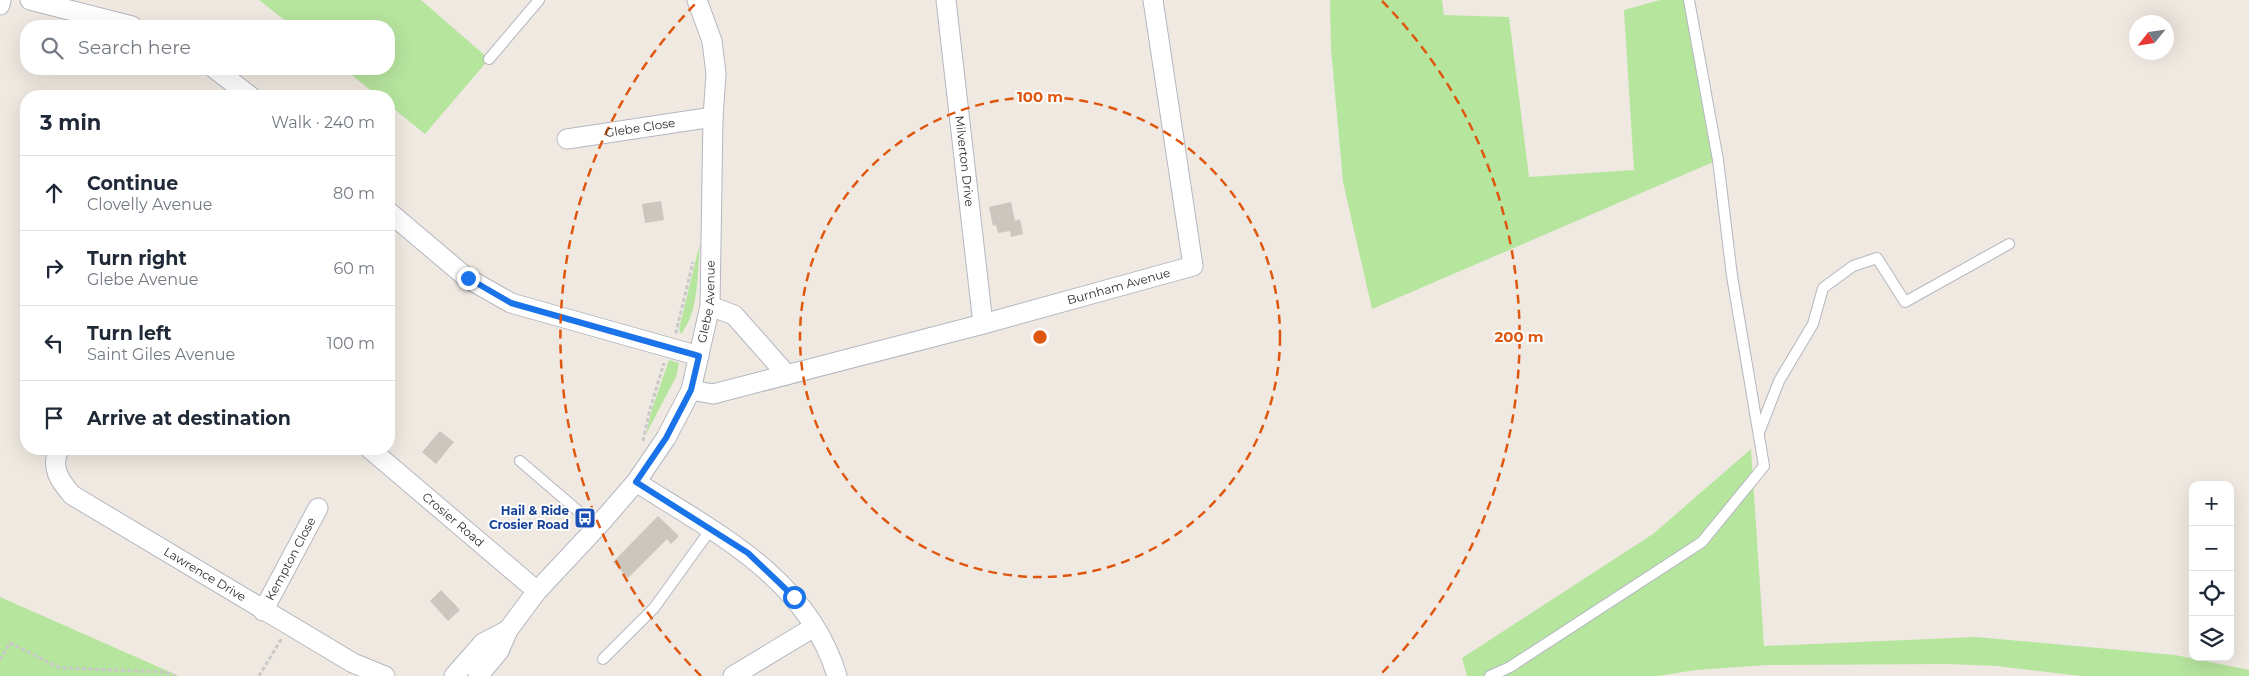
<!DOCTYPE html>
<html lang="en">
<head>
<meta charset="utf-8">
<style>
  body { margin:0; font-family:Montserrat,sans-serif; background:#f6f6f7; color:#1f2937 }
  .controls { position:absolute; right:15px; bottom:15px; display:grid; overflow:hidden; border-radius:10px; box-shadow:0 5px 20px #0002 }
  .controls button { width:45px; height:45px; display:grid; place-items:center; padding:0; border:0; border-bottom:1px solid #e0e1e3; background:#fff; color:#1f2937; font:25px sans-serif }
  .compass { position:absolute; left:2129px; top:15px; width:45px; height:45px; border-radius:50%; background:#fff; box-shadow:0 5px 20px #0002; rotate:240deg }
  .stop { position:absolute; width:15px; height:15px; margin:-11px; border:4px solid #1a73e8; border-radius:50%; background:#fff }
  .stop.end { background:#1a73e8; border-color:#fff; box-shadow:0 1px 5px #0008 }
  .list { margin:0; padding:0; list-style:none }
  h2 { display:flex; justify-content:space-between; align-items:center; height:65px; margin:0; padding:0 20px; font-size:21px }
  h2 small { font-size:16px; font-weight:400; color:#747a83 }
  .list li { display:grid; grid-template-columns:32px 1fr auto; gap:15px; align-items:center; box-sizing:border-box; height:75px; padding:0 20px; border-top:1px solid #e0e1e3 }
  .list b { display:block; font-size:19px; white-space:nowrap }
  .list p { margin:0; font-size:16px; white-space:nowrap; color:#747a83 }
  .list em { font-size:16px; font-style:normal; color:#747a83 }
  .icon { flex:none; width:28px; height:28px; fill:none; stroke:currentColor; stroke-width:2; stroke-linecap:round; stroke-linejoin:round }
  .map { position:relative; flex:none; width:2249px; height:676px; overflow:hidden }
  .search { position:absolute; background:#fff; box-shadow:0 5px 20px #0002; left:20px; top:20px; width:375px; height:55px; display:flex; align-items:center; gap:12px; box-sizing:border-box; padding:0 18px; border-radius:20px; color:#747a83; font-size:19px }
  .panel { position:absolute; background:#fff; box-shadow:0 5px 20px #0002; left:20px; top:90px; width:375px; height:365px; border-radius:20px }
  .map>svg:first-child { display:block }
  .green { fill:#b6e59e }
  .building { fill:#cbc7bf }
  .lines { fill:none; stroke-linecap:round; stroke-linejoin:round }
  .service-casing { stroke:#b4b7c1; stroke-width:12 }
  .minor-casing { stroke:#b4b7c1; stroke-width:21 }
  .path { stroke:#c9c9c9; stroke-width:3; stroke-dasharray:4 2.5; stroke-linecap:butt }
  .service { stroke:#fff; stroke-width:10 }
  .minor { stroke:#fff; stroke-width:19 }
  .route { stroke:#1a73e8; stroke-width:6 }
  .ring { fill:none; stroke:#df570e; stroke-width:2.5; stroke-dasharray:9 6 }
  .labels { text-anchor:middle; stroke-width:4; stroke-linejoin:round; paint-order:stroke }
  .street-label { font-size:12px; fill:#2e2e2e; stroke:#fff }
  .transit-label { font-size:12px; font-weight:bold; fill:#164399; stroke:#fff; text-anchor:end }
  .centre { fill:#df570e; stroke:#fff; stroke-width:2.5 }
  .ring-label { font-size:15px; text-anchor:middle; font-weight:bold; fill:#df570e; stroke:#fff; stroke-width:4; stroke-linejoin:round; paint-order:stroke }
</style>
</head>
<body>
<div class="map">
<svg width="2249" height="676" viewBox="0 0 2249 676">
  <rect width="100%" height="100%" fill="#efe9e1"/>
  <g class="green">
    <polygon points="259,0 421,0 489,59 425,134 389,105 389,96 378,96 344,69 389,69 389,26 292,26"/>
    <polygon points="1330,0 1442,0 1444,15 1509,17 1529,177 1634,170 1624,10 1660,0 1689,0 1718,160 1372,309 1343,182 1331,49"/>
    <path d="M700,243C697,271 700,310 681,334L679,329Z"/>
    <polygon points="669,360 679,363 676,377 646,434 652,409"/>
    <polygon points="1751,449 1764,646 1976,637 2175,655 2249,670 2249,676 2081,676 1997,666 1948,664 1766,665 1696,670 1658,676 1467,676 1462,658 1653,534"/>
    <polygon points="0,597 179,676 0,676"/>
  </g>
  <g class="building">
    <polygon points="661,201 664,220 645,223 642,204"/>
    <polygon points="1011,202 1015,221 1020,219 1023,234 1011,237 1010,231 998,233 996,225 993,226 989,207"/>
    <polygon points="440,431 454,442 436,464 422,452"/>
    <polygon points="658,516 679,536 671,544 667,539 628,578 613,562"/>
    <polygon points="441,590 460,610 448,621 430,601"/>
  </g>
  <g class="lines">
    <g class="service-casing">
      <g id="service">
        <polyline points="489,59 539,0"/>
        <polyline points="1760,430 1779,381 1813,324 1823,288 1853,266 1877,258 1905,302 2009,244"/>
        <polyline points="520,461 597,527"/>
        <polyline points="603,659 654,608 711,529"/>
        <polyline points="1490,676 1510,667 1702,542 1764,466 1732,276 1718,160 1689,0"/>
      </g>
    </g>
    <g class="minor-casing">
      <g id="minor">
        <polyline points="30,0 132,26"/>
        <path id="s1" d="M946,0L983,324"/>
        <polyline points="0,5 1,0"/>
        <polyline points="215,69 250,96"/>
        <path id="s2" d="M567,139L713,117"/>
        <polyline points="389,212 467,278 511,303 699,356"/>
        <polyline points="710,306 734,315 787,375"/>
        <path id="s3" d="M691,390L713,394L983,324L1193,266L1153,0"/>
        <path id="s4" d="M59,449C50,468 60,481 72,495L353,663L385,676"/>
        <path id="s5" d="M370,449L537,591"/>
        <path d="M636,482C716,533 808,578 837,676"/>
        <path id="s6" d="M263,611L318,508"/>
        <polyline points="454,676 483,643 508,630"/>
        <path id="s7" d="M478,676L499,651L508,630L537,591L597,527L636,482L666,438L691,390L710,306L713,117L716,74L712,41L697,0"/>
        <polyline points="733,676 814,627"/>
      </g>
    </g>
    <g class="path">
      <polyline points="677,333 676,332 693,262"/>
      <polyline points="643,441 650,409 664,363"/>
      <polyline points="0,660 10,643 60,668 165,672 175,676"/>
      <polyline points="259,676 282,638"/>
    </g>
    <use href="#service" class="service"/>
    <use href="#minor" class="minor"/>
  </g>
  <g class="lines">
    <polyline class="route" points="468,278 511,303 699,356 691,390 666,438 636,482 748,553 794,597"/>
  </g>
  <g class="ring">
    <circle cx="1040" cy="337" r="240"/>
    <path d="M701 676A479 479 0 0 1 698 1M1382 1A479 479 0 0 1 1379 676"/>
  </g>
  <defs>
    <g id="bus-square" transform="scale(1.125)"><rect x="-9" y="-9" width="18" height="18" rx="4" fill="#1a4fb4" stroke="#fff"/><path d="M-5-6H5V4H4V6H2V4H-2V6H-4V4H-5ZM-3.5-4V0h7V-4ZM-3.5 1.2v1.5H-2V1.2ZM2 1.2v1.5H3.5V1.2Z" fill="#fff"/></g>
  </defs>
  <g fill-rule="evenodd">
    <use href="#bus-square" x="585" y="518"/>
  </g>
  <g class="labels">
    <g class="street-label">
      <text dy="4" stroke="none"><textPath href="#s2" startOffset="74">Glebe Close</textPath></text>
      <text dy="4" stroke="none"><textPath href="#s1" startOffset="162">Milverton Drive</textPath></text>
      <text dy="4" stroke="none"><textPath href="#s3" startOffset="442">Burnham Avenue</textPath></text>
      <text dy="4" stroke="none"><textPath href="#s7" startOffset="449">Glebe Avenue</textPath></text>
      <text dy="4" stroke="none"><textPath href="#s5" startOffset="109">Crosier Road</textPath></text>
      <text dy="4" stroke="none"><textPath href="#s6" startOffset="59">Kempton Close</textPath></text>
      <text dy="4" stroke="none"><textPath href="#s4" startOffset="206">Lawrence Drive</textPath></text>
    </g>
    <g class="transit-label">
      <text x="569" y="515">Hail &amp; Ride<tspan x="569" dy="14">Crosier Road</tspan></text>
    </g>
  </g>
  <circle cx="1040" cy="337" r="8" class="centre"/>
  <g class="ring-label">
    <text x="1040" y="102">100 m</text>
    <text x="1519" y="342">200 m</text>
  </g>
</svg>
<div class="controls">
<button>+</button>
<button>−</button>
<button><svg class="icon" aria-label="locate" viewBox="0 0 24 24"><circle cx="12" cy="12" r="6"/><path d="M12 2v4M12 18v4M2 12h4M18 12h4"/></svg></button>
<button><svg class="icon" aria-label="layers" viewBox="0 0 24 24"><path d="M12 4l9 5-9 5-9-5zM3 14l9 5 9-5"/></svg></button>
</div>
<svg class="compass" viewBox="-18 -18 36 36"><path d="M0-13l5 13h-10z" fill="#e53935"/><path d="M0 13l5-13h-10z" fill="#747a83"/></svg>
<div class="stop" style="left:794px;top:597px"></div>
<div class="stop end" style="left:468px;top:278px"></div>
<div class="search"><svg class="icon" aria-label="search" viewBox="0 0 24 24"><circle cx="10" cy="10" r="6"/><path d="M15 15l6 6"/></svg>Search here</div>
<section class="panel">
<h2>3 min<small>Walk · 240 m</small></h2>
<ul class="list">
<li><svg class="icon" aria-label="ahead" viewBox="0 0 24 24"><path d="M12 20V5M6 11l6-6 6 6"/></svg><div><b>Continue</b><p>Clovelly Avenue</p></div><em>80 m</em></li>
<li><svg class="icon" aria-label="right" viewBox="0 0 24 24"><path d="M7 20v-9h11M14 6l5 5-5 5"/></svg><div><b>Turn right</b><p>Glebe Avenue</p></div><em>60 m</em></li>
<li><svg class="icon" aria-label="left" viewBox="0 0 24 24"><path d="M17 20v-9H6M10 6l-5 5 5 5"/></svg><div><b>Turn left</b><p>Saint Giles Avenue</p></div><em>100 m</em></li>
<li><svg class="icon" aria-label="arrive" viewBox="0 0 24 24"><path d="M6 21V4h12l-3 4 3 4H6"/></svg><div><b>Arrive at destination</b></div></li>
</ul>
</section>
</div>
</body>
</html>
